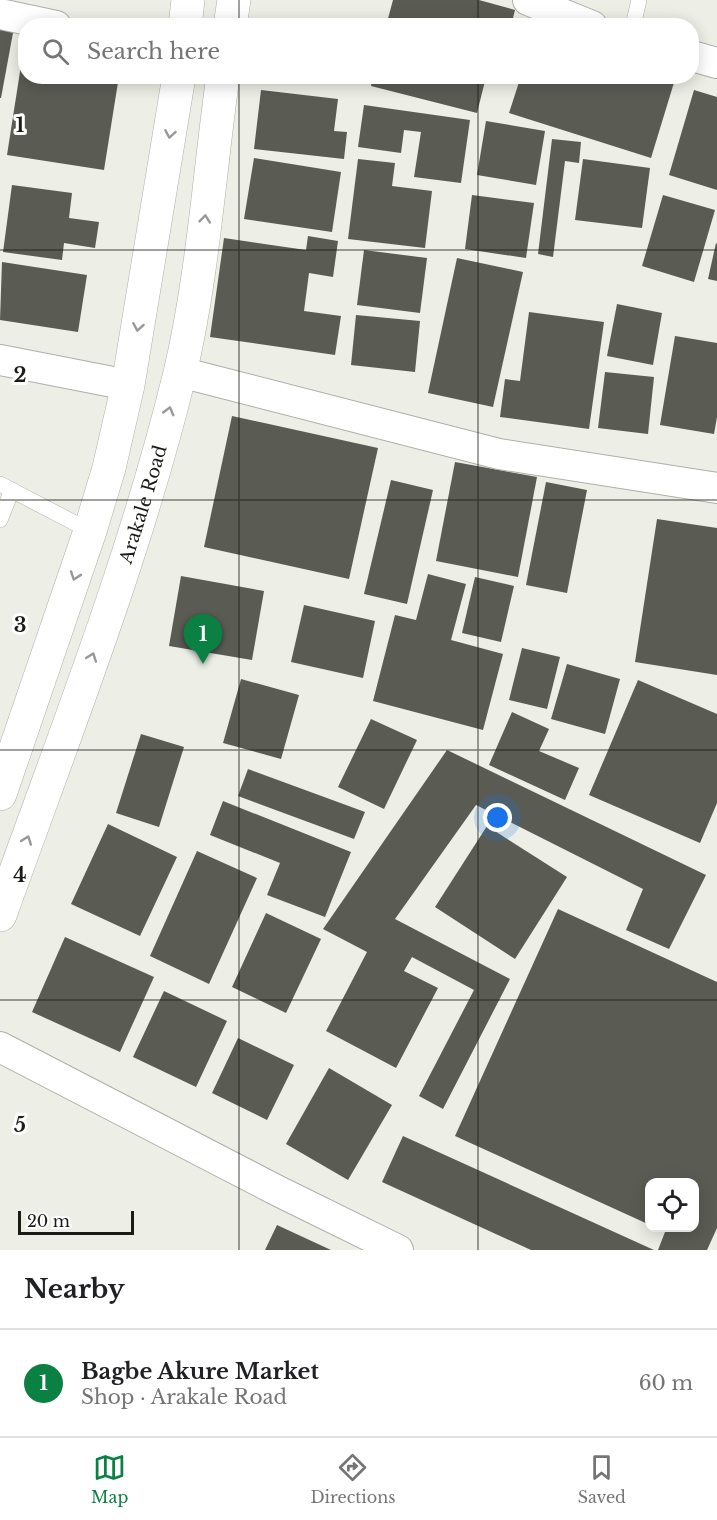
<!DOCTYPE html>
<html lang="en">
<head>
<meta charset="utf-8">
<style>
  body { margin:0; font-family:"Libre Baskerville",serif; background:#f6f6f6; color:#202124 }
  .controls { position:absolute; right:18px; bottom:18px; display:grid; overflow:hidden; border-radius:12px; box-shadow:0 3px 15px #0003 }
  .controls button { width:54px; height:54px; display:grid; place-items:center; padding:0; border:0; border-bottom:2px solid #e0e0e0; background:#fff; color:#202124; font:30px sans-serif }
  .scale { position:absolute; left:18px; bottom:15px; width:116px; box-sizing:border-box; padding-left:6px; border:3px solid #1b1c18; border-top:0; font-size:16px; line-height:21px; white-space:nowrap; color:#1b1c18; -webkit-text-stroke:4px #fff; paint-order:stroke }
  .you { position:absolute; left:498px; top:818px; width:21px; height:21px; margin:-15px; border:4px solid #fff; border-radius:50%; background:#1a73e8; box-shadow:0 0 0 9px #1a73e833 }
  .badge { display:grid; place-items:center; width:39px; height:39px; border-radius:50%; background:#0b8043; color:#fff; font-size:20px; font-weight:700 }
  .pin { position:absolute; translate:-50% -50px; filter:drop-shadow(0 2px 3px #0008) }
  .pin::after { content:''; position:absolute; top:32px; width:21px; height:18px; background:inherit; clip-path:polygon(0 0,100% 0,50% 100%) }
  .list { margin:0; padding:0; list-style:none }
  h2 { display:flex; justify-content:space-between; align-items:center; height:78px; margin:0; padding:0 24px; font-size:26px }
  h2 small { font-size:20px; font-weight:400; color:#757577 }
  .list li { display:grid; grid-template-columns:39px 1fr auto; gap:18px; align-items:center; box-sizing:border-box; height:108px; padding:0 24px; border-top:2px solid #e0e0e0 }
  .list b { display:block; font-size:22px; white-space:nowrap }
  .list p { margin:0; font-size:20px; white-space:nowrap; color:#757577 }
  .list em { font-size:20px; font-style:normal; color:#757577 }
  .icon { flex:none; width:33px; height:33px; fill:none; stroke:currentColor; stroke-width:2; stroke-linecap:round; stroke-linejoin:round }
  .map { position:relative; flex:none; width:717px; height:1250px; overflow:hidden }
  .search { position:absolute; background:#fff; box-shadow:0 3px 15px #0003; left:18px; right:18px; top:18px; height:66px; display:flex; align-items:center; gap:15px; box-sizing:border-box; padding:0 21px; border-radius:24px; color:#757577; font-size:22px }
  .sheet { height:186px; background:#fff }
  nav { display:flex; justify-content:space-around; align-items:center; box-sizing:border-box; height:84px; border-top:2px solid #e0e0e0; background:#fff; font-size:16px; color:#757577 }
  nav a { display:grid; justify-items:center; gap:3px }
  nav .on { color:#0b8043 }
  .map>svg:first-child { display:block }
  .building { fill:#5a5c54 }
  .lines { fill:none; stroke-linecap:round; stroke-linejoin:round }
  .lane-casing { stroke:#aeafa7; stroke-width:16 }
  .street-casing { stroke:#aeafa7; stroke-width:32 }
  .secondary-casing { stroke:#aeafa7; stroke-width:34 }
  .lane { stroke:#fff; stroke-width:15 }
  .street { stroke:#fff; stroke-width:30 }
  .secondary { stroke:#fff; stroke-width:33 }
  .oneway { stroke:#989997 }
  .grid { fill:none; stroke:#1b1c18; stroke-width:1.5; stroke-opacity:0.55 }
  .labels { text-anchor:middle; stroke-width:6; stroke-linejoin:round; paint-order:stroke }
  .street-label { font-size:18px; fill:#1b1c18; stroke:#fff }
  .grid-label { font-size:20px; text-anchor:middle; font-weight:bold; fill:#1b1c18; stroke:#fff; stroke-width:6; stroke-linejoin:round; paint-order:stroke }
</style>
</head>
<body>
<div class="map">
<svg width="717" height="1250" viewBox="0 0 717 1250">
  <rect width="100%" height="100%" fill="#edefe6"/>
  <g class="building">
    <polygon points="393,0 479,0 515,10 511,26 386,26"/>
    <polygon points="0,20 15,22 1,98 0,98"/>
    <polygon points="24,46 26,76 119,76 104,170 7,155"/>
    <polygon points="373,76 467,76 485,81 477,113 371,86"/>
    <polygon points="521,76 676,76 651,158 509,113"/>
    <polygon points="261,90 338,99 334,131 347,132 344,159 254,149"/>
    <polygon points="694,90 717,97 717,190 669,175"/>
    <polygon points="364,105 470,120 461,183 414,177 421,132 404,130 401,153 358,147"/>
    <polygon points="486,121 545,131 536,185 477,175"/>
    <polygon points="552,139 581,142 579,163 565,161 553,257 538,254"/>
    <polygon points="254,158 341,172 332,232 244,219"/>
    <polygon points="358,159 395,163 392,186 432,191 425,248 348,239"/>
    <polygon points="583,159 650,168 642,228 575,220"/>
    <polygon points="12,185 72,193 69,218 99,222 95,248 64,243 62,260 3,252"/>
    <polygon points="472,195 534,203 526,258 465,249"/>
    <polygon points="663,195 715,210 694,282 642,266"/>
    <polygon points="308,236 338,241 333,277 309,273 304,311 341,316 335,355 210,337 224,238 306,250"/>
    <polygon points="716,243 717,244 717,281 708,279"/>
    <polygon points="364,250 427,258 420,313 357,305"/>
    <polygon points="457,258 523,272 493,407 428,393"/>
    <polygon points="2,262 87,275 78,332 0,320"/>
    <polygon points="617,304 662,313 653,365 607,356"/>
    <polygon points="529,312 604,322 589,429 500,417 505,379 520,381"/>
    <polygon points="356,315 420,321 415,372 351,365"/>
    <polygon points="675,336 717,343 717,417 714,434 660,425"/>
    <polygon points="605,372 654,377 648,434 598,428"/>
    <polygon points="232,416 378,448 349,579 204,547"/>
    <polygon points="455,462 537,477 518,577 436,561"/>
    <polygon points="391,480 433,490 407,604 364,594"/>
    <polygon points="546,482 587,490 567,593 526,585"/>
    <polygon points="657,519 717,528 717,675 635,662"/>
    <polygon points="428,574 466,584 451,640 503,654 483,730 373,701 395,615 416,620"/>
    <polygon points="181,576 264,591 252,660 169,646"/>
    <polygon points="475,577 514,586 501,642 462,633"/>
    <polygon points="304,605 375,621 363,678 291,662"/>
    <polygon points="522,648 560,657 547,709 509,700"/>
    <polygon points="567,664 620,679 605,734 551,719"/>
    <polygon points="241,679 299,695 281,759 223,743"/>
    <polygon points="638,680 717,714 717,803 700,843 589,795"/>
    <polygon points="512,712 549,729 539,751 579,768 565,800 489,765"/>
    <polygon points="371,719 417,740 384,809 338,787"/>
    <polygon points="141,734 184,747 159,827 116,813"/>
    <polygon points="447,750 706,875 669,949 626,930 643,889 476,805 395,919 510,979 443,1109 419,1096 474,990 412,957 404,971 438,988 396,1068 326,1031 367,952 323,929"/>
    <polygon points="248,769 365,812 354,839 238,796"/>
    <polygon points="223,801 351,852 325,917 267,895 280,863 210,835"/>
    <polygon points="108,824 177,857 140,936 71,904"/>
    <polygon points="487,826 567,877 515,959 435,907"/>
    <polygon points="197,851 257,878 209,984 150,956"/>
    <polygon points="558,909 717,982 717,1228 707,1250 658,1250 665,1232 655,1228 694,1228 694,1182 650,1182 650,1225 455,1136"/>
    <polygon points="266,913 321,939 286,1013 232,987"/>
    <polygon points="65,937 154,977 120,1052 32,1012"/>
    <polygon points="164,991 227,1021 196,1087 133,1057"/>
    <polygon points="238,1038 294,1065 267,1120 212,1093"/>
    <polygon points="329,1068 392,1105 348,1180 286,1144"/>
    <polygon points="403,1136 654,1250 531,1250 382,1182"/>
    <polygon points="277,1225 331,1250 265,1250"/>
  </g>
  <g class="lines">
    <g class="lane-casing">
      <g id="lane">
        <polyline points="633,26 639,0"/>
        <polyline points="0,484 90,531"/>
        <polyline points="0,520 12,490"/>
      </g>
    </g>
    <g class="street-casing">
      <g id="street">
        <polyline points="528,0 592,26"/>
        <polyline points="0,14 56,26"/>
        <polyline points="692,56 717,63"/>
        <polyline points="0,360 128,385"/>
        <polyline points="180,372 499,454 717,488"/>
        <polyline points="0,1047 278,1191 398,1250"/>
      </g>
    </g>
    <g class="secondary-casing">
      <g id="secondary">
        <polyline points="185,26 188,0"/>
        <polyline points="230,26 234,0"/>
        <polyline points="0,794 90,531 109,468 128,385 179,76"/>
        <path id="s1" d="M0,915C64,736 135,558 180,373C203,276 209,175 223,76"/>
      </g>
    </g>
    <use href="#lane" class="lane"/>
    <use href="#street" class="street"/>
    <use href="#secondary" class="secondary"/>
  </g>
  <defs><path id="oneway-chevron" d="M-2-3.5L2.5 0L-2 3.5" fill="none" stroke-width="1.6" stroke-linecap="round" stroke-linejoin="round" transform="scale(1.5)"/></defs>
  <g class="oneway">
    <use href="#oneway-chevron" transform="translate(170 134) rotate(100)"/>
    <use href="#oneway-chevron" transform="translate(205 219) rotate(-84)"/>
    <use href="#oneway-chevron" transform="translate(138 327) rotate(100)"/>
    <use href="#oneway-chevron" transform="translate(169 411) rotate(-75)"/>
    <use href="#oneway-chevron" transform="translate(75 576) rotate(109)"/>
    <use href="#oneway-chevron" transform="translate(92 657) rotate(-70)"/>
    <use href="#oneway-chevron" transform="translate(27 840) rotate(-70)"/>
  </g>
  <path class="grid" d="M239,0V26M478,0V26M239,76V1250M478,76V1250M0,250H717M0,500H717M0,750H717M0,1000H717"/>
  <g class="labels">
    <g class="street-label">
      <text dy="6" stroke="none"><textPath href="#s1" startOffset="435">Arakale Road</textPath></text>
    </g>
  </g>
  <g class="grid-label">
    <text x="20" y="132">1</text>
    <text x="20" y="382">2</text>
    <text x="20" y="632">3</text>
    <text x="20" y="882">4</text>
    <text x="20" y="1132">5</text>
  </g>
</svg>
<div class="controls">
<button><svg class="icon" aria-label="locate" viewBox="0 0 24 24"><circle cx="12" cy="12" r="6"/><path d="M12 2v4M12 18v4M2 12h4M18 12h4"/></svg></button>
</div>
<div class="scale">20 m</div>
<div class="you"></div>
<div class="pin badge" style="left:203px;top:664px">1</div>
<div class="search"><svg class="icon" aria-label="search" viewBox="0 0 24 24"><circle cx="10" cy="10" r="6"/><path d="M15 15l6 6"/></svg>Search here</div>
</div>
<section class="sheet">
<h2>Nearby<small></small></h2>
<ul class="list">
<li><span class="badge">1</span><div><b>Bagbe Akure Market</b><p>Shop · Arakale Road</p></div><em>60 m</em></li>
</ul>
</section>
<nav>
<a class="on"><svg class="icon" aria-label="map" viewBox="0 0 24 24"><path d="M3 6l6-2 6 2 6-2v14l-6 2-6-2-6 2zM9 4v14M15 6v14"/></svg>Map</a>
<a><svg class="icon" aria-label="directions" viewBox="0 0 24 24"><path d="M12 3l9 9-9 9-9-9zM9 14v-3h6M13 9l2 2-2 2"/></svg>Directions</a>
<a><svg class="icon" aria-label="saved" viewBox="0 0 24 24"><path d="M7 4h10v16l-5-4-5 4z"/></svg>Saved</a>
</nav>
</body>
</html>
